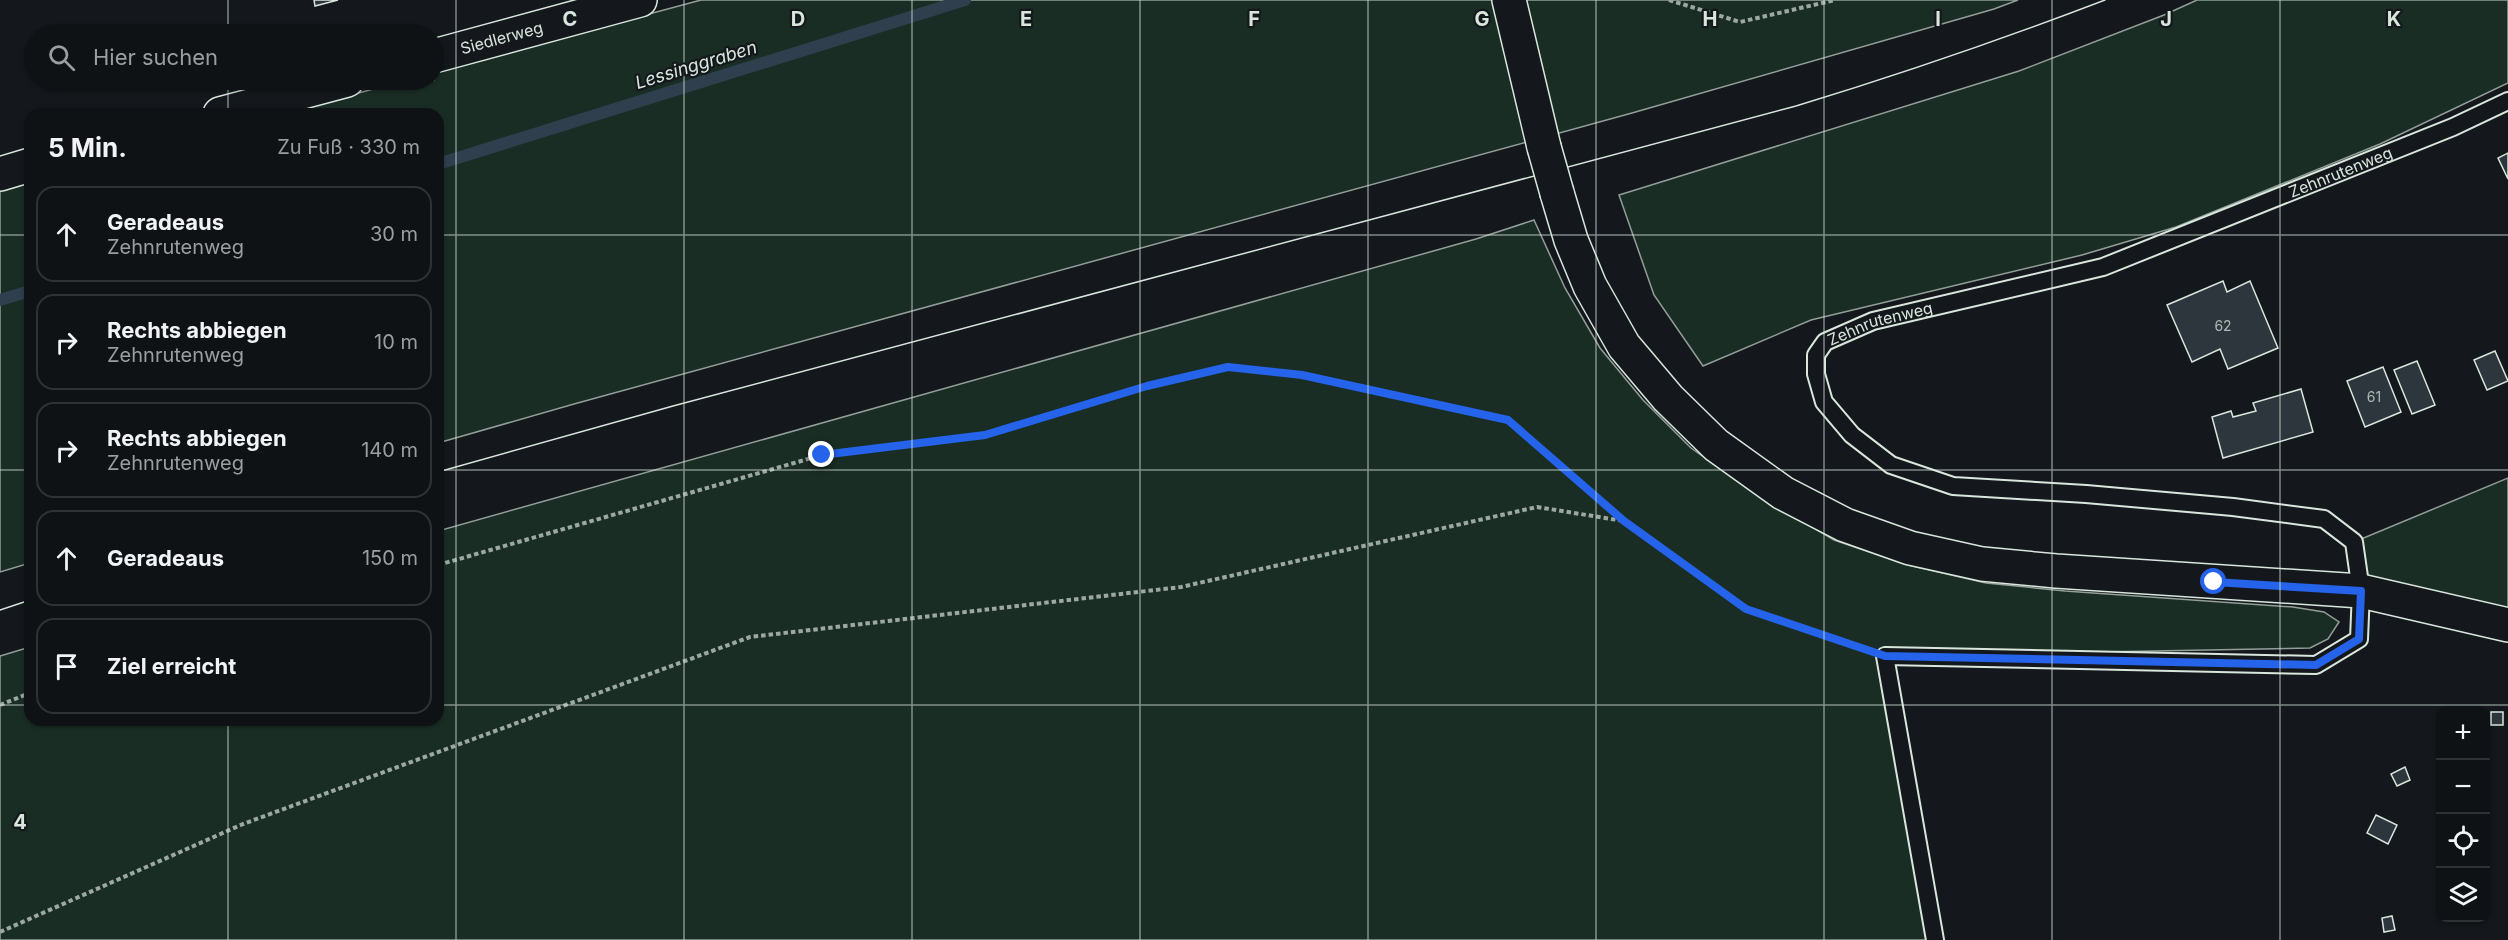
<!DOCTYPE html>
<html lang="de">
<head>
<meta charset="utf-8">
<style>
  body { margin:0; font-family:Inter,sans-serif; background:#1d2022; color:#f1f3f6 }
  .controls { position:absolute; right:18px; bottom:18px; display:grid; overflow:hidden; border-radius:12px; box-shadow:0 2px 4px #0004 }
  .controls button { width:54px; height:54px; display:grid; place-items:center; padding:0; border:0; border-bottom:2px solid #2f3234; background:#0f1215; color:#f1f3f6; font:30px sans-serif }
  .stop { position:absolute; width:18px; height:18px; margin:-14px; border:4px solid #2563eb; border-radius:50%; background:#fff }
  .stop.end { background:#2563eb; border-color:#fff; box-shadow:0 2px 6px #0008 }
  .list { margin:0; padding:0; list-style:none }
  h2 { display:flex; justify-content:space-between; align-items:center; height:78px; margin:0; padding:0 24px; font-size:26px }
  h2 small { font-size:20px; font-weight:400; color:#9b9ea0 }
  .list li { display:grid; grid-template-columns:39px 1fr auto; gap:18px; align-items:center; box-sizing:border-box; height:96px; margin:0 12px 12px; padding:0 12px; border:2px solid #2f3234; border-radius:18px }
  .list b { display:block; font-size:22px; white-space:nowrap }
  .list p { margin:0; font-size:20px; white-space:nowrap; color:#9b9ea0 }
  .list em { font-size:20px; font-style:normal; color:#9b9ea0 }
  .icon { flex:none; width:33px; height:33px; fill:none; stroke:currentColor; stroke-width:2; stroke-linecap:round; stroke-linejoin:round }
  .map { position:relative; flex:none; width:2508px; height:940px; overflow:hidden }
  .search { position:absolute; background:#0f1215; box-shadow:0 2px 4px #0004; left:24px; top:24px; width:420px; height:66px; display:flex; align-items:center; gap:15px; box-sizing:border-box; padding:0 21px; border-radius:33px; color:#9b9ea0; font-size:22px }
  .panel { position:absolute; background:#0f1215; box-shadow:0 2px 4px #0004; left:24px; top:108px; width:420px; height:618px; border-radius:18px }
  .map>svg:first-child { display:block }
  .green { fill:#1a2d24; stroke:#939e99; stroke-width:1.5 }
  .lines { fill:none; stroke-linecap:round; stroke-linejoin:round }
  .stream { stroke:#2f3f4d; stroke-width:12 }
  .building { fill:#2c363c; stroke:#d8e6dc; stroke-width:1.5 }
  .service-casing { stroke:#d8e6dc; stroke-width:20 }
  .minor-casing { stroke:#d8e6dc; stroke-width:36 }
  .path { stroke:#9da8a2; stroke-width:4; stroke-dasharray:4.5 3; stroke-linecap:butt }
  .service { stroke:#14181c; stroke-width:16 }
  .minor { stroke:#14181c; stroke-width:33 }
  .tram { stroke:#d8e6dc; stroke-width:1.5 }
  .minor-bridge-casing { stroke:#d8e6dc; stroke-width:36; stroke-linecap:butt }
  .minor-bridge { stroke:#14181c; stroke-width:33 }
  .route { stroke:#2563eb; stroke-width:8 }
  .grid { fill:none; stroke:#d8e6dc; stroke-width:1.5; stroke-opacity:0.55 }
  .labels { text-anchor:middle; stroke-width:4.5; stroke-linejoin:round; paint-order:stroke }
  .number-label { font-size:14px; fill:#adbab4 }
  .street-label { font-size:16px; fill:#d8e6dc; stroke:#14181c }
  .water-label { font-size:18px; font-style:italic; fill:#d8e6dc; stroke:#14181c }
  .grid-label { font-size:20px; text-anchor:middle; font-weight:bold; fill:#d8e6dc; stroke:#14181c; stroke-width:4.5; stroke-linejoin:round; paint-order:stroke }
</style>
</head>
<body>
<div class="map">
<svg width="2508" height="940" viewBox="0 0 2508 940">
  <rect width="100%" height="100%" fill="#14181c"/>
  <g class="green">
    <polygon points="701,0 2018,0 1994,9 1632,113 574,404 438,443 438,114 280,114 407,80 434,80 434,72"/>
    <polygon points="2197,0 2508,0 2508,83 2380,144 2176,227 2082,255 1811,320 1703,366 1654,295 1619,195 2019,71 2164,15"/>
    <polygon points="30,182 30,563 0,572 0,190"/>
    <polygon points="1534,220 1565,288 1600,348 1643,400 1691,448 1758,495 1834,540 1908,565 1986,583 2065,591 2293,607 2324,612 2339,622 2328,639 2310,648 1885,656 1937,940 0,940 0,656 30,647 30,720 438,720 438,531 1476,239"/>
    <polygon points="2508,478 2508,625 2361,591 2354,542"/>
  </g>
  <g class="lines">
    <g class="stream">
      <polyline points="438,164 965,0"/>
      <polyline points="0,300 30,291"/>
    </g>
  </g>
  <g class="building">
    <polygon points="314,0 338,0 315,6"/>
    <polygon points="2508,153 2508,179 2498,158"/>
    <polygon points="2223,281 2227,292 2250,281 2278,348 2228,369 2220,349 2192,362 2167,305"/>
    <polygon points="2495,351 2508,381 2487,390 2474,360"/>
    <polygon points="2417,361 2435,405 2412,414 2394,370"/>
    <polygon points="2383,367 2401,412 2365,427 2347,381"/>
    <polygon points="2301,389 2313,432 2223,458 2212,417 2231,411 2233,417 2256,411 2253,403"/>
    <rect x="2491" y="712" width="12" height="13"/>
    <polygon points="2405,767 2410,780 2397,786 2391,774"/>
    <polygon points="2376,815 2397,825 2388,844 2367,833"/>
    <polygon points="2392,916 2395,930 2384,932 2382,918"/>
  </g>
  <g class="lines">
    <g class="service-casing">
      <g id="service">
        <path id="s1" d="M1935,940L1885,656L2316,665L2359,639L2361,591L2354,542L2324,519L2233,507L2086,494L1953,486L1891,465L1852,435L1824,402L1816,374V355L1825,342L1873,321L2103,267L2453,127L2508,101"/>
      </g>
    </g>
    <g class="minor-casing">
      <g id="minor">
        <polyline points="1509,0 1544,147"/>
        <path id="s2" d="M434,56L640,0"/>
        <polyline points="220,114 347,80"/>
        <polyline points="0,174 30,165"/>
        <polyline points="1557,193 1571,240 1590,286 1624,346 1668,398 1716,445 1783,493 1845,525 1910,548 1982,564 2056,571 2361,591 2508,625"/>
      </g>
    </g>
    <g class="path">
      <polyline points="1669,0 1740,22 1835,0"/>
      <polyline points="438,565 822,455 985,435 1147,386 1228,367 1302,375 1508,420 1624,521 1746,609 1860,648"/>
      <polyline points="0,705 30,693"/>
      <polyline points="0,932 243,824 750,637 1181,587 1537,507 1624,521"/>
    </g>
    <use href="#service" class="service"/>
    <use href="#minor" class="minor"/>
    <g class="tram">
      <path d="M438,472L673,406L1796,106C1901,74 2003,39 2105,0"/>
      <polyline points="0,610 30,600"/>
    </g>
    <g class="minor-bridge-casing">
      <polyline id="minor-bridge" points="1544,147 1557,193"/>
    </g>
    <use href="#minor-bridge" class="minor-bridge"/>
  </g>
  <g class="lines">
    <polyline class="route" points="822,455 985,435 1147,386 1228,367 1302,375 1508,420 1624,521 1746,609 1885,656 2316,665 2359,639 2361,591 2214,582"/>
  </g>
  <path class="grid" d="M228,0V34M456,0V940M684,0V940M912,0V940M1140,0V940M1368,0V940M1596,0V940M1824,0V940M2052,0V940M2280,0V940M228,80V114M0,235H30M438,235H2508M0,470H30M438,470H2508M0,705H30M438,705H2508M228,720V940"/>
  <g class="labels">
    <g class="number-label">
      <text x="2223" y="331">62</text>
      <text x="2374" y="402">61</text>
    </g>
    <g class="street-label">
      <text dy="6" stroke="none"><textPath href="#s2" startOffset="70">Siedlerweg</textPath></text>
      <text dy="6" stroke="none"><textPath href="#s1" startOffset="2044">Zehnrutenweg</textPath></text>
      <text dy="6" stroke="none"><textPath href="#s1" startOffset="1558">Zehnrutenweg</textPath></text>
    </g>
    <g class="water-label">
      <text transform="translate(696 65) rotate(-17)" y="6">Lessinggraben</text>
    </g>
  </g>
  <g class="grid-label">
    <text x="570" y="26">C</text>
    <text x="798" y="26">D</text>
    <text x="1026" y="26">E</text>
    <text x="1254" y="26">F</text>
    <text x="1482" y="26">G</text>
    <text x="1710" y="26">H</text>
    <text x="1938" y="26">I</text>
    <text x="2166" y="26">J</text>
    <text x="2394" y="26">K</text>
    <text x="20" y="829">4</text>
  </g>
</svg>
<div class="controls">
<button>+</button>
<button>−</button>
<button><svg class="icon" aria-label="locate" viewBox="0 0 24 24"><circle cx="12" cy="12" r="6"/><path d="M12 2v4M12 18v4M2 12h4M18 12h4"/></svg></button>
<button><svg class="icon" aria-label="layers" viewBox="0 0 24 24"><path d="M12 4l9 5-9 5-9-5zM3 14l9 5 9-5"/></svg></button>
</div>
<div class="stop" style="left:2214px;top:582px"></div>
<div class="stop end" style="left:822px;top:455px"></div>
<div class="search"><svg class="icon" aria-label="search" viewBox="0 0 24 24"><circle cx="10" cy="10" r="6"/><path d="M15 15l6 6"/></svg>Hier suchen</div>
<section class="panel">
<h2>5 Min.<small>Zu Fuß · 330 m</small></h2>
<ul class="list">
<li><svg class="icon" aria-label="ahead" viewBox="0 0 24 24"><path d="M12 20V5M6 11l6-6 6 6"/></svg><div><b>Geradeaus</b><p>Zehnrutenweg</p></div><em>30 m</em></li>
<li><svg class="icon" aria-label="right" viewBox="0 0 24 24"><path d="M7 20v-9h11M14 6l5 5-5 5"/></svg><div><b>Rechts abbiegen</b><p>Zehnrutenweg</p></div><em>10 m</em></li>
<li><svg class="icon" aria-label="right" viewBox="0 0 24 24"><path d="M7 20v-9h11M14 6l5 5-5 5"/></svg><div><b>Rechts abbiegen</b><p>Zehnrutenweg</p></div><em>140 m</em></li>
<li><svg class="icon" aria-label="ahead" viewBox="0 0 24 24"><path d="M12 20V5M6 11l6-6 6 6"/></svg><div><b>Geradeaus</b></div><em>150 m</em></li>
<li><svg class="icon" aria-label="arrive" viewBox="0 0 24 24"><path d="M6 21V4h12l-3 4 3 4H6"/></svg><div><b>Ziel erreicht</b></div></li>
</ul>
</section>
</div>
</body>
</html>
